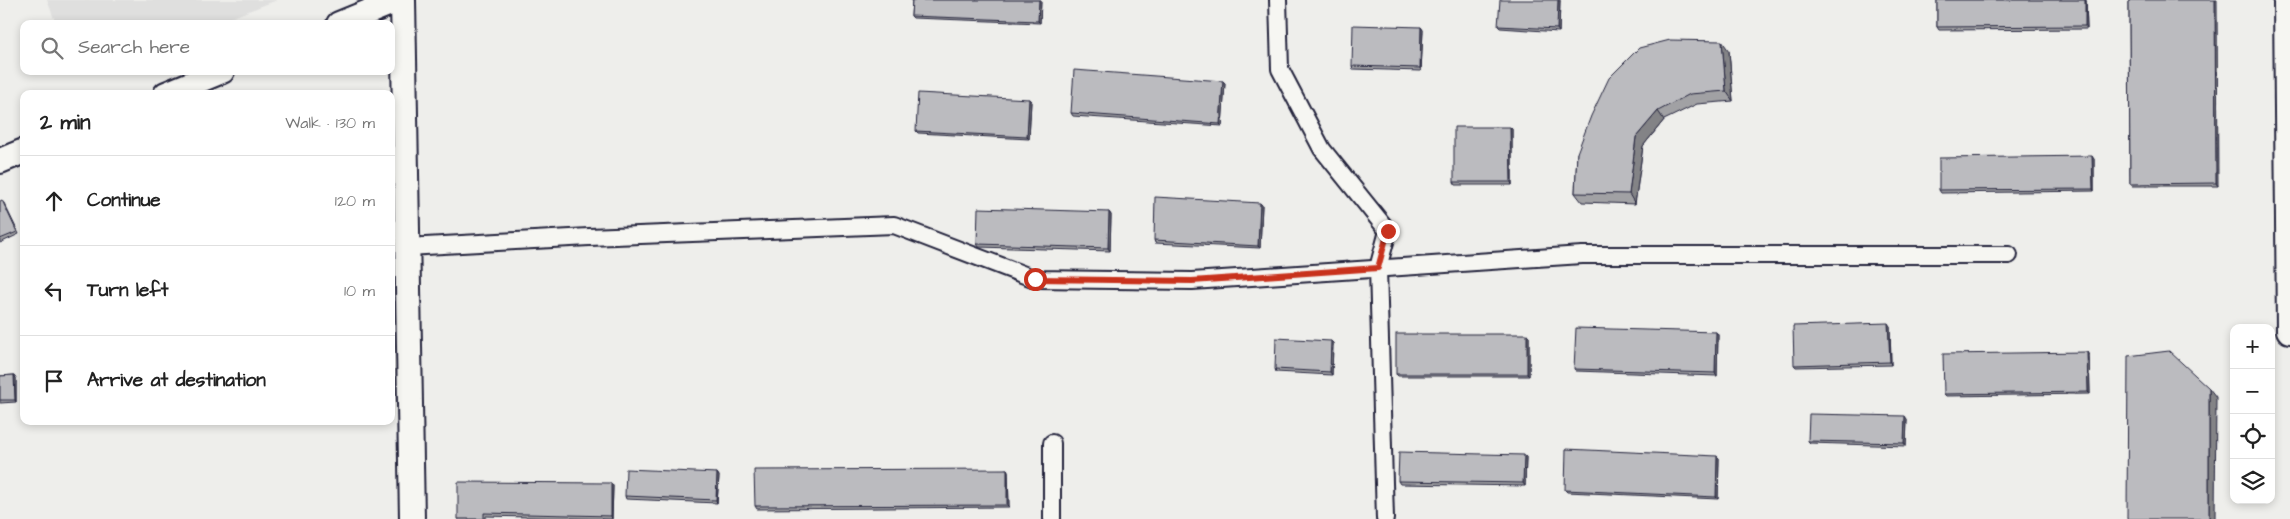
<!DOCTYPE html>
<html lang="en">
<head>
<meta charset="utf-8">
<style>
  body { margin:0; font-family:"Architects Daughter",sans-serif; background:#f6f6f6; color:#222 }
  .controls { position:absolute; right:15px; bottom:15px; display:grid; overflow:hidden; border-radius:10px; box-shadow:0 2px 8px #0003 }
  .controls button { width:45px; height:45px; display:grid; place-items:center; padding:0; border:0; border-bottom:1px solid #e0e0e0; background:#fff; color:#222; font:25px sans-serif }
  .stop { position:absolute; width:15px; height:15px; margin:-11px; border:4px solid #c8321e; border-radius:50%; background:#fff }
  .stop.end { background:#c8321e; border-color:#fff; box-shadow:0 1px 5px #0008 }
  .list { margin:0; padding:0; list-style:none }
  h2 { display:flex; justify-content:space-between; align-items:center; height:65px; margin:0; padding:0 20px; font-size:21px }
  h2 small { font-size:16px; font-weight:400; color:#767676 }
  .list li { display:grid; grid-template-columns:32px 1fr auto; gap:15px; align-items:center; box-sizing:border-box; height:90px; padding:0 20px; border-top:1px solid #e0e0e0 }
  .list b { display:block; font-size:19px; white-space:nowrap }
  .list em { font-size:16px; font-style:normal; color:#767676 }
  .icon { flex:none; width:28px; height:28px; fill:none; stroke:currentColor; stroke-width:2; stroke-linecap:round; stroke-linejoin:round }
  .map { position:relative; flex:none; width:2290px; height:519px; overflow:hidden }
  .search { position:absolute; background:#fff; box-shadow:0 2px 8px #0003; left:20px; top:20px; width:375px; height:55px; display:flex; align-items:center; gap:12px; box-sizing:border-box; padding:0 18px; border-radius:10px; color:#767676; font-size:19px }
  .panel { position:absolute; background:#fff; box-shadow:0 2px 8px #0003; left:20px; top:90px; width:375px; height:335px; border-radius:10px }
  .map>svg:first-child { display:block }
  .built { fill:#dfdfde }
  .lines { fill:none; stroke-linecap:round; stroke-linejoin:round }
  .street-casing { stroke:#22223b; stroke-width:20 }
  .secondary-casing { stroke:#22223b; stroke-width:28 }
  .primary-casing { stroke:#22223b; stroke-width:30 }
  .street { stroke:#f6f6f2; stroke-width:16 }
  .secondary { stroke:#f6f6f2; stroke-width:24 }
  .primary { stroke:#f6f6f2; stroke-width:26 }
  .wall { fill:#a1a1a4; stroke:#22223b }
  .shaded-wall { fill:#838386; stroke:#22223b }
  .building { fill:#bbbbbf; stroke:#22223b }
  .route { stroke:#c8321e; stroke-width:6 }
</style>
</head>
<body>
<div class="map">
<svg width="2290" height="519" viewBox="0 0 2290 519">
  <rect width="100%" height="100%" fill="#eeeeeb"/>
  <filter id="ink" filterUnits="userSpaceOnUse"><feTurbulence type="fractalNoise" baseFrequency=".02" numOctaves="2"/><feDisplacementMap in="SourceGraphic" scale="10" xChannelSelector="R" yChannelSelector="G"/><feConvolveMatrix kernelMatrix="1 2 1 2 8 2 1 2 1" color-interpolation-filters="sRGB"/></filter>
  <g filter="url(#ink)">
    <polygon class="built" points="47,0 277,0 215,24 56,24"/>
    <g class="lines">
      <g class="street-casing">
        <g id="street">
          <polyline points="1278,0 1280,69 1322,149 1388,231 1378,268 1385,519"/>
          <polyline points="407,247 589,237 894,225 1035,279 1192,281 1582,255 2009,255"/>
          <polyline points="1052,443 1052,519"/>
        </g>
      </g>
      <g class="secondary-casing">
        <g id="secondary">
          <polyline points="403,0 412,519"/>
          <polyline points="339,24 398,0"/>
          <polyline points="166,94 222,71"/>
          <polyline points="0,161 24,151"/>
        </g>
      </g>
      <g class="primary-casing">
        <polyline id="primary" points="2287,0 2290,330"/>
      </g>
      <use href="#street" class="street"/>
      <use href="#secondary" class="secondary"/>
      <use href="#primary" class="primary"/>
    </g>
    <g class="wall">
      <polygon points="912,0 1041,0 1040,23 913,18 911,16"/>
      <polygon points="1560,0 1559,32 1500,28 1498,26"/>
      <polygon points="1937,0 2086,0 2087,29 1939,30 1937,27"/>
      <polygon points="2129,0 2218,186 2132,186 2130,184"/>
      <polygon points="1421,27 1423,30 1421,71 1353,69 1352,66"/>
      <polygon points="1729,51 1733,101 1697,104 1664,120 1643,146 1635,204 1582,202 1575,193 1577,153"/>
      <polygon points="1223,81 1225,83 1222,126 1073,116 1071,113"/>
      <polygon points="1029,99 1031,101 1029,139 918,133 916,131"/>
      <polygon points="1510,127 1512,129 1512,185 1456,185 1454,182"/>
      <polygon points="2094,159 2094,191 1941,193 1939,190"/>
      <polygon points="0,201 4,203 19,234 0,243"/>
      <polygon points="1262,205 1260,248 1155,243 1154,240"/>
      <polygon points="1109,212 1111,215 1110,251 979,247 977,244"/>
      <polygon points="1890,326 1891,365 1796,367 1794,365"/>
      <polygon points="1716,332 1718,335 1717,376 1576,371 1574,369"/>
      <polygon points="1529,336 1529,376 1398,376 1396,374"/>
      <polygon points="1331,341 1333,343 1332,375 1276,372 1275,369"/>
      <polygon points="2089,355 2090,394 1946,396 1944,394"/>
      <polygon points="14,375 16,378 16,402 0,403 0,376"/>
      <polygon points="1907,419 1906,446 1810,443 1808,441"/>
      <polygon points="1526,457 1525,486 1400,484 1398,481"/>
      <polygon points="1719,458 1718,499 1567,492 1565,490"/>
      <polygon points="1007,469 1008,471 1009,507 757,509 755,506"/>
      <polygon points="717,473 719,476 717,503 626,499 625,496"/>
      <polygon points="611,483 613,486 612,519 486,516 486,519 458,519"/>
    </g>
    <g class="shaded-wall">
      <polygon points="1039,0 1041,0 1040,23 1038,21"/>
      <polygon points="1558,0 1560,0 1559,32 1557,29"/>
      <polygon points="2085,0 2086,0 2087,29 2085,26"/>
      <polygon points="2215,0 2217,0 2218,186 2216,183"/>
      <polygon points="1421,27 1423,30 1421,71 1420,68"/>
      <polygon points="1722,41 1729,51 1733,101 1726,91"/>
      <polygon points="1223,81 1225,83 1222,126 1220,124"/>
      <polygon points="1029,99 1031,101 1029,139 1027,137"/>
      <polygon points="1658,111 1664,120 1643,146 1635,204 1629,194 1636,137"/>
      <polygon points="1510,127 1512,129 1512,185 1511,182"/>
      <polygon points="2092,156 2094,159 2094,191 2093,189"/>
      <polygon points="1260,203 1262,205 1260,248 1258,246"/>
      <polygon points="1109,212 1111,215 1110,251 1108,248"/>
      <polygon points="1888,323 1890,326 1891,365 1890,362"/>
      <polygon points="1716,332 1718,335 1717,376 1715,373"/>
      <polygon points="1527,334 1529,336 1529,376 1527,374"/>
      <polygon points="1331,341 1333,343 1332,375 1330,372"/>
      <polygon points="2087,352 2089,355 2090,394 2088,392"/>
      <polygon points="14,375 16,378 16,402 15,400"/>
      <polygon points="2209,388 2216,397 2215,519 2209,519"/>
      <polygon points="1905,416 1907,419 1906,446 1904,443"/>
      <polygon points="1524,455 1526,457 1525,486 1523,483"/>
      <polygon points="1717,456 1719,458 1718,499 1716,497"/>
      <polygon points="1007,469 1008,471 1009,507 1007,505"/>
      <polygon points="717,473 719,476 717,503 716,500"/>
      <polygon points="611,483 613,486 612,519 611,516"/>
    </g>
    <g class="building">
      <polygon points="912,0 1039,0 1038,21 911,16"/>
      <polygon points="1500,0 1558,0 1557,29 1498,26"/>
      <polygon points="1937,0 2085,0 2085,26 1937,27"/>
      <polygon points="2129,0 2215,0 2216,183 2130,184"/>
      <polygon points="1353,25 1421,27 1420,68 1352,66"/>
      <polygon points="1670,40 1722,41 1726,91 1690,94 1658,111 1636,137 1629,194 1575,193 1577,153 1591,116 1609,78 1639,48"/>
      <polygon points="1074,70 1223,81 1220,124 1071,113"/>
      <polygon points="918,93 1029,99 1027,137 916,131"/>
      <polygon points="1454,127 1510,127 1511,182 1454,182"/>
      <polygon points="2092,156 2093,189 1939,190 1939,158"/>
      <polygon points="1155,197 1260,203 1258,246 1154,240"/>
      <polygon points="2,200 17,232 0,239 0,201"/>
      <polygon points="978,208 1109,212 1108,248 977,244"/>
      <polygon points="1888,323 1890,362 1794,365 1793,326"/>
      <polygon points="1576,328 1716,332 1715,373 1574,369"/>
      <rect x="1396" y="334" width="131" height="40"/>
      <polygon points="1276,338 1331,341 1330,372 1275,369"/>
      <polygon points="2169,351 2209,388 2209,519 2127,519 2128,356"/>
      <polygon points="2087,352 2088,392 1944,394 1943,354"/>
      <polygon points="14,375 15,400 0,400 0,376"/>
      <polygon points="1809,414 1905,416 1904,443 1808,441"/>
      <polygon points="1566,449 1717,456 1716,497 1565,490"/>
      <polygon points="1399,452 1524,455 1523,483 1398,481"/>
      <polygon points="626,469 717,473 716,500 625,496"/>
      <polygon points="1007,469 1007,505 755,506 754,470"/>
      <polygon points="458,482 611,483 611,516 484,513 484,519 458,519"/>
    </g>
  </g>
  <g class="lines" filter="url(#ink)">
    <polyline class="route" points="1035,279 1192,281 1378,268 1388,231"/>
  </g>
</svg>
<div class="controls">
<button>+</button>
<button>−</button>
<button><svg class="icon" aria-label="locate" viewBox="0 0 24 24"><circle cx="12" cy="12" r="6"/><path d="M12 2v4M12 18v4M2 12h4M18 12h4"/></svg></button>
<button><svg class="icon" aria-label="layers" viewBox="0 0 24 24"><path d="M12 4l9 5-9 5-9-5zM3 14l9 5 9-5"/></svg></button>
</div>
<div class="stop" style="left:1035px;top:279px"></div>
<div class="stop end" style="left:1388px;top:231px"></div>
<div class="search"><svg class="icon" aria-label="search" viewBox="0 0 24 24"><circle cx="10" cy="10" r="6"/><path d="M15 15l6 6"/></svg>Search here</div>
<section class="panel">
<h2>2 min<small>Walk · 130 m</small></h2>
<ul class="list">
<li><svg class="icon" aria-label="ahead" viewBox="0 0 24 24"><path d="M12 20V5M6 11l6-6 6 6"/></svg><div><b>Continue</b></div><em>120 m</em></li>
<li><svg class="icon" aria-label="left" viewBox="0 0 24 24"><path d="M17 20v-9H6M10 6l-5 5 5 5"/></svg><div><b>Turn left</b></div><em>10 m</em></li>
<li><svg class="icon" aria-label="arrive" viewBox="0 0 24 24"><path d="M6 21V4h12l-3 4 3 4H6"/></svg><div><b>Arrive at destination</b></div></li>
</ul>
</section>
</div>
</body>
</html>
